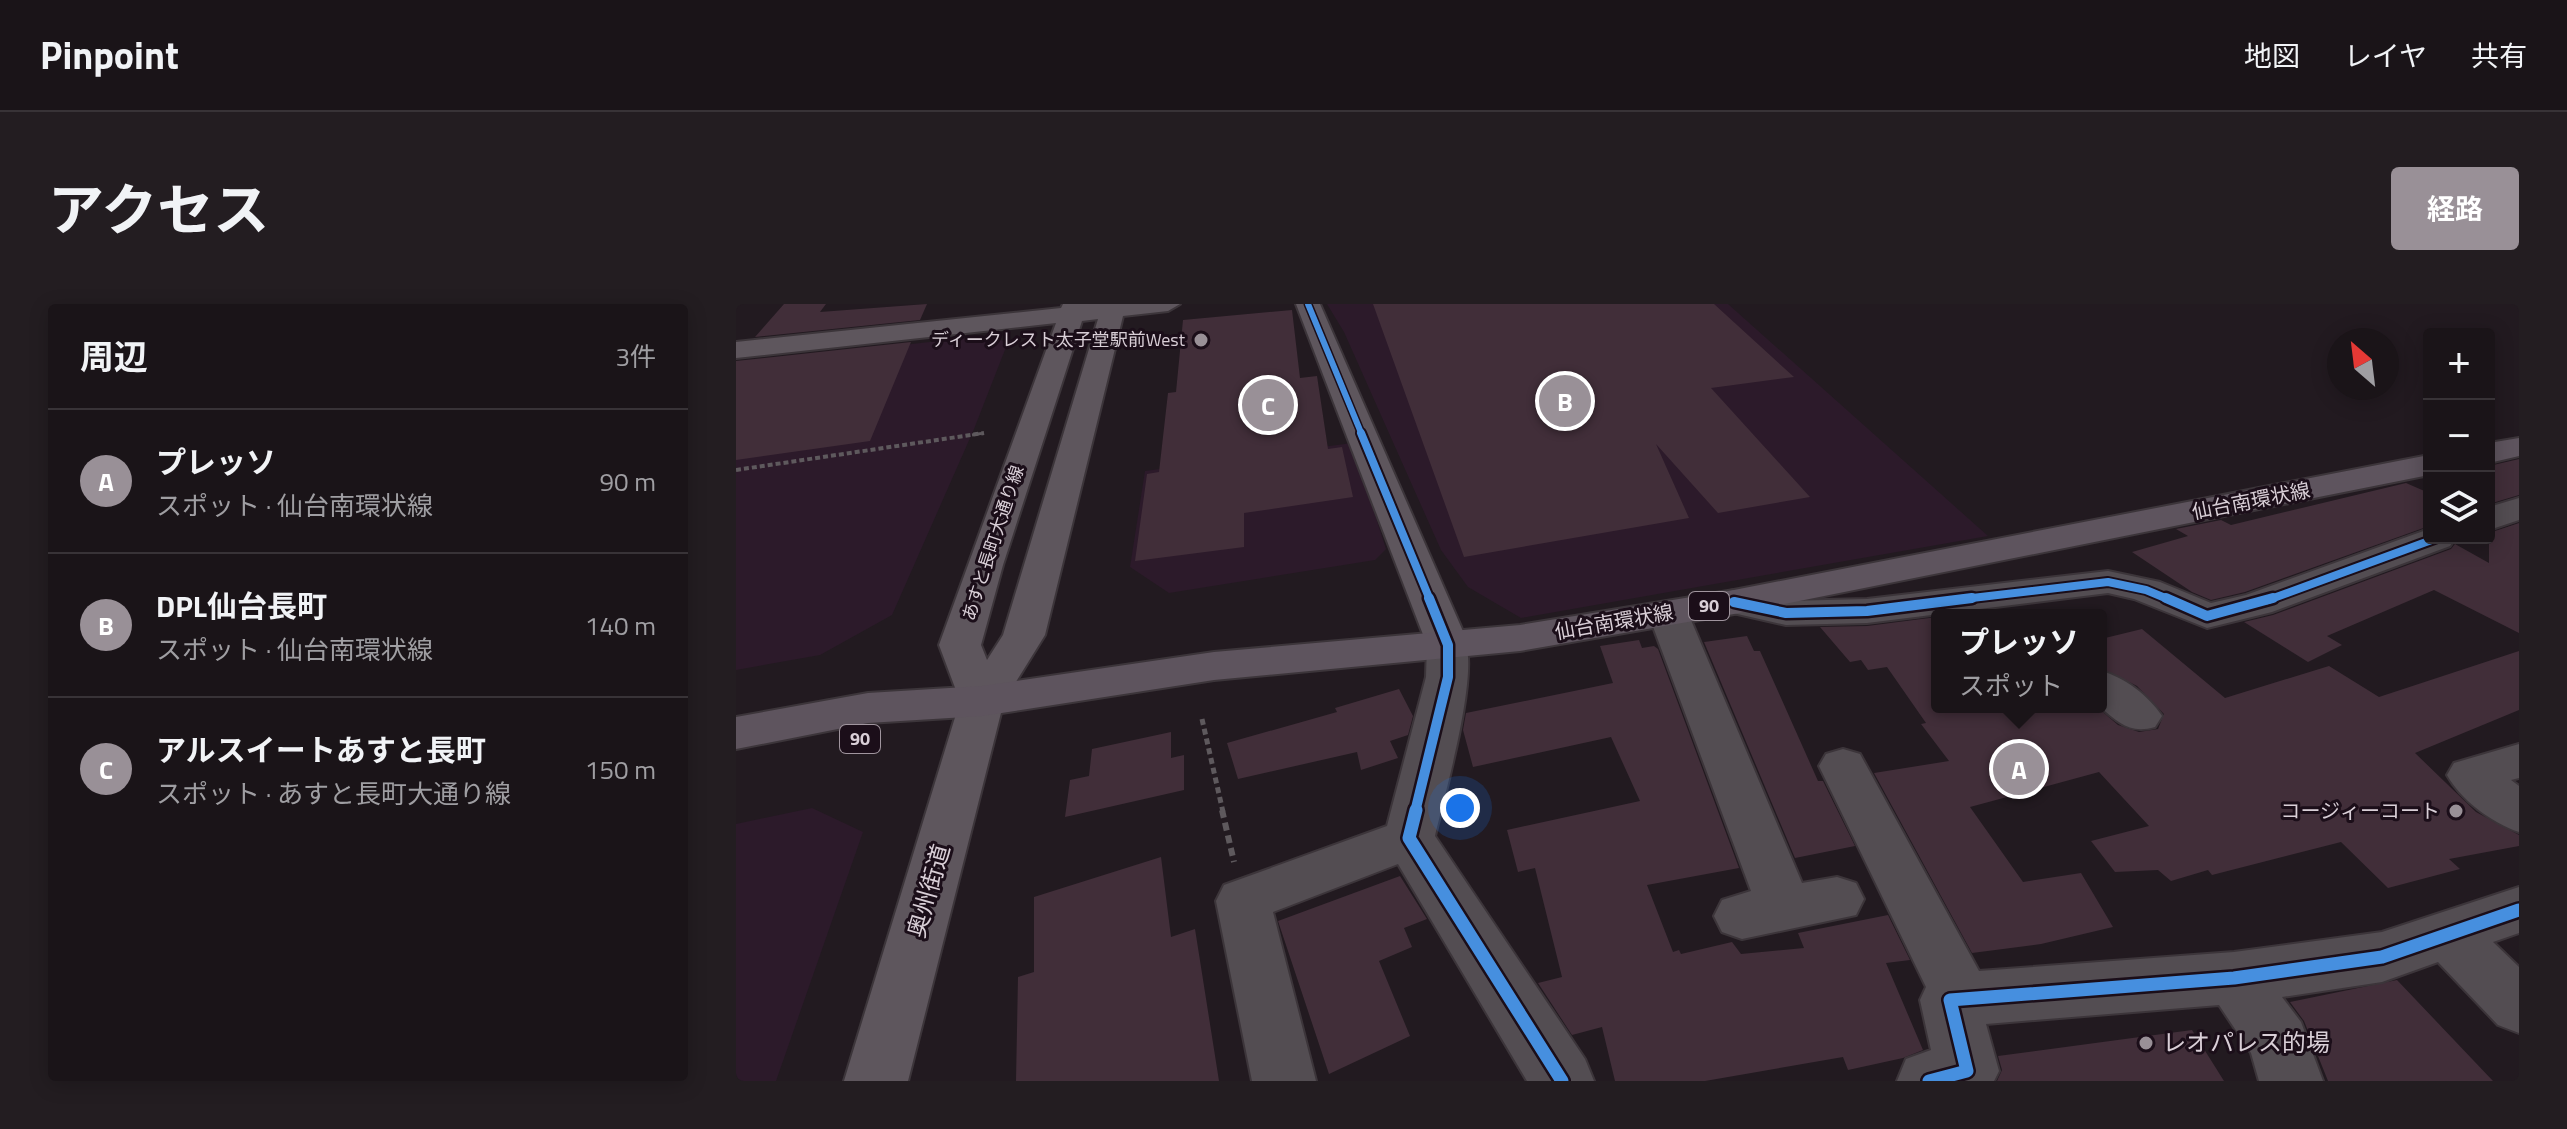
<!DOCTYPE html>
<html lang="ja">
<head>
<meta charset="utf-8">
<style>
  body { margin:0; font-family:"Titillium Web","Noto Sans JP",sans-serif; background:#231d21; color:#f1f3f6 }
  .controls { position:absolute; right:24px; top:24px; display:grid; overflow:hidden; border-radius:8px; box-shadow:0 4px 20px #0003 }
  .controls button { width:72px; height:72px; display:grid; place-items:center; padding:0; border:0; border-bottom:2px solid #383337; background:#1a1418; color:#f1f3f6; font:40px sans-serif }
  .compass { position:absolute; left:1591px; top:24px; width:72px; height:72px; border-radius:50%; background:#1a1418; box-shadow:0 4px 20px #0003; rotate:332deg }
  .you { position:absolute; left:724px; top:504px; width:28px; height:28px; margin:-20px; border:6px solid #fff; border-radius:50%; background:#1a73e8; box-shadow:0 0 0 12px #1a73e833 }
  .badge { display:grid; place-items:center; width:52px; height:52px; border-radius:50%; background:#999097; color:#fff; font-size:26px; font-weight:700 }
  .pin { position:absolute; translate:-50% -50%; border:4px solid #fff; box-shadow:0 2px 8px #0006 }
  .popup { position:absolute; left:1195px; top:305px; width:176px; height:104px; box-sizing:border-box; display:grid; place-content:center; border-radius:8px; background:#1a1418; filter:drop-shadow(0 2px 6px #0005); font-size:26px; white-space:nowrap; color:#9f9ea2 }
  .popup b { font-size:30px; color:#f1f3f6 }
  .popup::after { content:''; position:absolute; left:50%; top:100%; margin-left:-16px; border:16px solid transparent; border-top-color:#1a1418 }
  .list { margin:0; padding:0; list-style:none }
  h2 { display:flex; justify-content:space-between; align-items:center; height:104px; margin:0; padding:0 32px; font-size:34px }
  h2 small { font-size:26px; font-weight:400; color:#9f9ea2 }
  .list li { display:grid; grid-template-columns:52px 1fr auto; gap:24px; align-items:center; box-sizing:border-box; height:144px; padding:0 32px; border-top:2px solid #383337 }
  .list b { display:block; font-size:30px; white-space:nowrap }
  .list p { margin:0; font-size:26px; white-space:nowrap; color:#9f9ea2 }
  .list em { font-size:26px; font-style:normal; color:#9f9ea2 }
  .icon { flex:none; width:44px; height:44px; fill:none; stroke:currentColor; stroke-width:2; stroke-linecap:round; stroke-linejoin:round }
  .map { position:relative; flex:none; width:1783px; height:777px; overflow:hidden; border-radius:8px }
  header { display:flex; align-items:center; gap:48px; box-sizing:border-box; height:112px; padding:0 40px; background:#1a1418; border-bottom:2px solid #383337 }
  header strong { font-size:38px }
  nav { display:flex; gap:44px; margin-inline-start:auto; font-size:28px }
  .intro { display:flex; align-items:center; justify-content:space-between; box-sizing:border-box; height:192px; padding:0 48px }
  h1 { margin:0; font-size:56px }
  .button { padding:20px 36px; border-radius:8px; background:#999097; color:#fff; font-size:28px; font-weight:700 }
  main { display:flex; gap:48px; padding:0 48px }
  aside { flex:1; background:#1a1418; border-radius:8px; box-shadow:0 4px 20px #0003 }
  .map>svg:first-child { display:block }
  .built { fill:#2c1a2a }
  .building { fill:#412e39 }
  .lines { fill:none; stroke-linecap:round; stroke-linejoin:round }
  .street-casing { stroke:#3c353a; stroke-width:4 }
  .secondary-casing { stroke:#3c353a; stroke-width:4 }
  .primary-casing { stroke:#3c353a; stroke-width:4 }
  .path-far3 { stroke:#5e595d; stroke-width:3; stroke-dasharray:4 2; stroke-linecap:butt }
  .path-far2 { stroke:#5e595d; stroke-width:4; stroke-dasharray:5 3; stroke-linecap:butt }
  .path-far1 { stroke:#5e595d; stroke-width:5; stroke-dasharray:6 4; stroke-linecap:butt }
  .path { stroke:#5e595d; stroke-width:6; stroke-dasharray:8 5; stroke-linecap:butt }
  .street { fill:#534d52; fill-rule:evenodd }
  .secondary { fill:#5e565d; fill-rule:evenodd }
  .primary { fill:#5e545e; fill-rule:evenodd }
  .cycleway-far3-casing { stroke:#1b0e19; stroke-width:9 }
  .cycleway-far2-casing { stroke:#1b0e19; stroke-width:12 }
  .cycleway-far1-casing { stroke:#1b0e19; stroke-width:15 }
  .cycleway-casing { stroke:#1b0e19; stroke-width:18 }
  .cycleway-far3 { stroke:#468fdf; stroke-width:6 }
  .cycleway-far2 { stroke:#468fdf; stroke-width:8 }
  .cycleway-far1 { stroke:#468fdf; stroke-width:10 }
  .cycleway { stroke:#468fdf; stroke-width:13 }
  .poi-dot { fill:#999097; stroke:#1b0e19; stroke-width:3 }
  .labels { text-anchor:middle; stroke-width:6; stroke-linejoin:round; paint-order:stroke }
  .far-poi-label { font-size:18px; fill:#d9cfd7; stroke:#1b0e19; text-anchor:end }
  .far-street-label { font-size:18px; fill:#d9cfd7; stroke:#1b0e19 }
  .shield { fill:#1b0e19; stroke:#a0959e; stroke-width:2 }
  .shield-label { font-size:18px; font-weight:bold; fill:#d9cfd7 }
  .street-label { font-size:20px; fill:#d9cfd7; stroke:#1b0e19 }
  .poi-label { font-size:20px; fill:#d9cfd7; stroke:#1b0e19; text-anchor:end }
  .near-street-label { font-size:24px; fill:#d9cfd7; stroke:#1b0e19 }
  .near-poi-label { font-size:24px; fill:#d9cfd7; stroke:#1b0e19; text-anchor:start }
</style>
</head>
<body>
<header>
<strong>Pinpoint</strong>
<nav><a>地図</a><a>レイヤ</a><a>共有</a></nav>
</header>
<div class="intro"><h1>アクセス</h1><a class="button">経路</a></div>
<main>
<aside>
<h2>周辺<small>3件</small></h2>
<ul class="list">
<li><span class="badge">A</span><div><b>プレッソ</b><p>スポット · 仙台南環状線</p></div><em>90 m</em></li>
<li><span class="badge">B</span><div><b>DPL仙台長町</b><p>スポット · 仙台南環状線</p></div><em>140 m</em></li>
<li><span class="badge">C</span><div><b>アルスイートあすと長町</b><p>スポット · あすと長町大通り線</p></div><em>150 m</em></li>
</ul>
</aside>
<div class="map">
<svg width="1783" height="777" viewBox="0 0 1783 777">
  <rect width="100%" height="100%" fill="#221a20"/>
  <g class="built">
    <polygon points="591,0 992,0 1252,232 785,314 732,283 705,246 608,28"/>
    <polygon points="249,32 272,38 238,125 156,311 84,351 0,366 0,59"/>
    <polygon points="616,139 650,245 639,256 433,289 394,263 409,167"/>
    <polygon points="76,504 127,528 40,777 0,777 0,520"/>
  </g>
  <g class="building">
    <polygon points="48,0 90,0 84,8 191,0 184,16 19,33"/>
    <polygon points="637,0 978,0 1058,73 975,84 1074,193 982,209 920,140 953,214 728,253"/>
    <polygon points="556,6 564,74 581,72 592,145 606,143 617,193 508,209 508,243 399,257 411,170 423,168 432,89 440,88 447,16"/>
    <polygon points="175,38 134,137 0,156 0,57"/>
    <polygon points="1783,155 1783,191 1753,200 1753,162"/>
    <polygon points="1670,179 1693,189 1693,222 1509,288 1475,296 1456,288 1396,248 1452,232 1440,225 1485,216 1495,221"/>
    <polygon points="1783,219 1783,329 1698,286 1591,332 1606,341 1572,358 1508,318 1537,311 1715,245 1719,240 1753,259 1753,229"/>
    <polygon points="1201,313 1201,403 1361,403 1382,421 1403,428 1422,425 1428,410 1401,382 1365,364 1365,335 1406,325 1489,394 1593,362 1643,393 1783,347 1783,406 1679,449 1740,508 1783,531 1783,542 1713,555 1724,565 1652,584 1605,538 1476,571 1472,566 1435,577 1422,566 1379,568 1355,537 1413,522 1363,468 1234,503 1287,578 1345,569 1377,623 1305,640 1236,649 1138,469 1213,457 1185,420 1190,419 1151,363 1132,366 1125,356 1114,358 1084,323 1131,322"/>
    <polygon points="1011,332 1018,347 1024,347 1082,477 1087,477 1119,542 1059,554 968,338"/>
    <polygon points="903,336 906,344 918,342 922,345 1003,564 911,581 937,648 943,646 945,650 996,638 1005,650 1068,644 1062,629 1152,611 1174,656 1150,659 1187,746 1167,754 1112,766 1107,753 969,777 879,777 866,723 836,731 802,679 826,673 799,564 782,568 771,526 904,497 875,433 737,463 727,426 730,409 877,379 864,342"/>
    <polygon points="663,385 677,412 672,431 654,437 662,454 625,466 621,448 502,475 491,439 601,408 599,404"/>
    <polygon points="435,428 435,454 448,451 448,486 329,513 334,476 353,472 356,445"/>
    <polygon points="425,553 435,633 459,625 483,777 280,777 282,673 298,668 298,593"/>
    <polygon points="664,572 691,615 668,624 676,643 643,657 674,732 593,770 542,617"/>
    <polygon points="1661,676 1757,777 1592,777 1568,717 1554,698"/>
    <polygon points="1456,726 1488,777 1261,777 1266,766 1262,752"/>
  </g>
  <g class="lines">
    <g class="street-casing">
      <g id="street">
        <polygon points="1783,194 1783,216 1753,226 1753,203"/>
        <polygon points="1693,225 1693,234 1719,234 1714,242 1536,308 1471,324 1398,295 1372,289 1131,319 1050,321 984,306 978,298 984,290 998,286 1050,297 1131,295 1372,267 1424,278 1475,299 1510,291"/>
        <polygon points="932,297 946,301 952,309 1066,579 1101,573 1120,579 1128,595 1120,611 1006,635 986,628 978,612 986,596 1015,587 912,309 918,301"/>
        <path d="M712,328L727,332C746,361 708,493 699,532L849,755L858,777H791L662,560L537,608L580,777H516L480,597L488,581L651,522L690,373L691,341L697,332Z"/>
        <path d="M1365,367C1388,373 1413,392 1426,412L1419,423C1394,430 1383,419 1364,403Z"/>
        <path d="M1783,440V474L1775,476L1783,482V528C1756,519 1725,496 1711,471L1718,459Z"/>
        <polygon points="1107,445 1124,450 1243,667 1498,648 1646,628 1783,583 1783,629 1757,638 1783,663 1783,729 1762,721 1702,658 1646,678 1546,693 1565,718 1587,777 1523,777 1515,749 1483,701 1250,720 1263,767 1258,777 1161,777 1170,755 1195,746 1184,696 1190,683 1083,462 1090,450"/>
      </g>
    </g>
    <g class="secondary-casing">
      <g id="secondary">
        <path d="M327,0H444L432,7L387,12L309,331L268,397L172,777H108L224,397L203,341L320,19L0,54V38L325,4ZM362,15L267,331L251,356L245,341L267,261L346,17Z"/>
        <polygon points="560,0 584,0 733,341 727,350 712,354 697,350 691,341"/>
      </g>
    </g>
    <g class="primary-casing">
      <g id="primary">
        <polygon points="1783,134 1783,152 1753,159 1753,139"/>
        <polygon points="1693,151 1693,171 998,310 784,347 478,376 246,412 132,419 0,445 0,413 132,389 246,382 478,348 784,321 998,286"/>
      </g>
    </g>
    <polyline class="path-far3" points="236,131 248,129"/>
    <polyline class="path-far2" points="0,166 248,129"/>
    <polyline class="path-far1" points="466,415 487,508"/>
    <polyline class="path" points="486,506 498,558"/>
    <use href="#street" class="street"/>
    <use href="#secondary" class="secondary"/>
    <use href="#primary" class="primary"/>
    <g class="cycleway-far3-casing">
      <polyline id="cycleway-far3" points="572,0 626,131"/>
    </g>
    <g class="cycleway-far2-casing">
      <g id="cycleway-far2">
        <polyline points="625,129 694,296"/>
        <polyline points="1219,296 1372,278 1410,286 1434,296"/>
        <polyline points="1532,296 1701,234"/>
      </g>
    </g>
    <g class="cycleway-far1-casing">
      <g id="cycleway-far1">
        <polyline points="1430,294 1471,312 1537,294"/>
        <polyline points="998,298 1050,309 1131,307 1236,294"/>
        <polyline points="679,508 712,373 712,341 693,294"/>
      </g>
    </g>
    <g class="cycleway-casing">
      <g id="cycleway">
        <polyline points="680,506 673,534 826,777"/>
        <polyline points="1193,777 1231,767 1214,696 1498,674 1646,653 1783,606"/>
      </g>
    </g>
    <use href="#cycleway-far3" class="cycleway-far3"/>
    <use href="#cycleway-far2" class="cycleway-far2"/>
    <use href="#cycleway-far1" class="cycleway-far1"/>
    <use href="#cycleway" class="cycleway"/>
  </g>
  <g class="poi-dot">
    <circle cx="465" cy="36" r="8"/>
    <circle cx="1720" cy="507" r="8"/>
    <circle cx="1410" cy="739" r="8"/>
  </g>
  <g class="labels">
    <g class="far-poi-label">
      <text x="449" y="42">ディークレスト太子堂駅前West</text>
    </g>
    <g class="far-street-label">
      <text transform="translate(257 239) rotate(-72)" y="6">あすと長町大通り線</text>
    </g>
    <g class="shield">
      <rect x="953" y="288" width="40" height="28" rx="6"/>
      <rect x="104" y="421" width="40" height="28" rx="6"/>
    </g>
    <g class="shield-label">
      <text x="973" y="308">90</text>
      <text x="124" y="441">90</text>
    </g>
    <g class="street-label">
      <text transform="translate(1515 197) rotate(-11)" y="7">仙台南環状線</text>
      <text transform="translate(878 318) rotate(-10)" y="7">仙台南環状線</text>
    </g>
    <g class="poi-label">
      <text x="1704" y="514">コージィーコート</text>
    </g>
    <g class="near-street-label">
      <text transform="translate(193 587) rotate(-74)" y="8">奥州街道</text>
    </g>
    <g class="near-poi-label">
      <text x="1426" y="747">レオパレス的場</text>
    </g>
  </g>
</svg>
<div class="controls">
<button>+</button>
<button>−</button>
<button><svg class="icon" aria-label="layers" viewBox="0 0 24 24"><path d="M12 4l9 5-9 5-9-5zM3 14l9 5 9-5"/></svg></button>
</div>
<svg class="compass" viewBox="-18 -18 36 36"><path d="M0-13l5 13h-10z" fill="#e53935"/><path d="M0 13l5-13h-10z" fill="#9f9ea2"/></svg>
<div class="you"></div>
<div class="pin badge" style="left:1283px;top:465px">A</div>
<div class="popup"><b>プレッソ</b>スポット</div>
<div class="pin badge" style="left:829px;top:97px">B</div>
<div class="pin badge" style="left:532px;top:101px">C</div>
</div>
</main>
</body>
</html>
